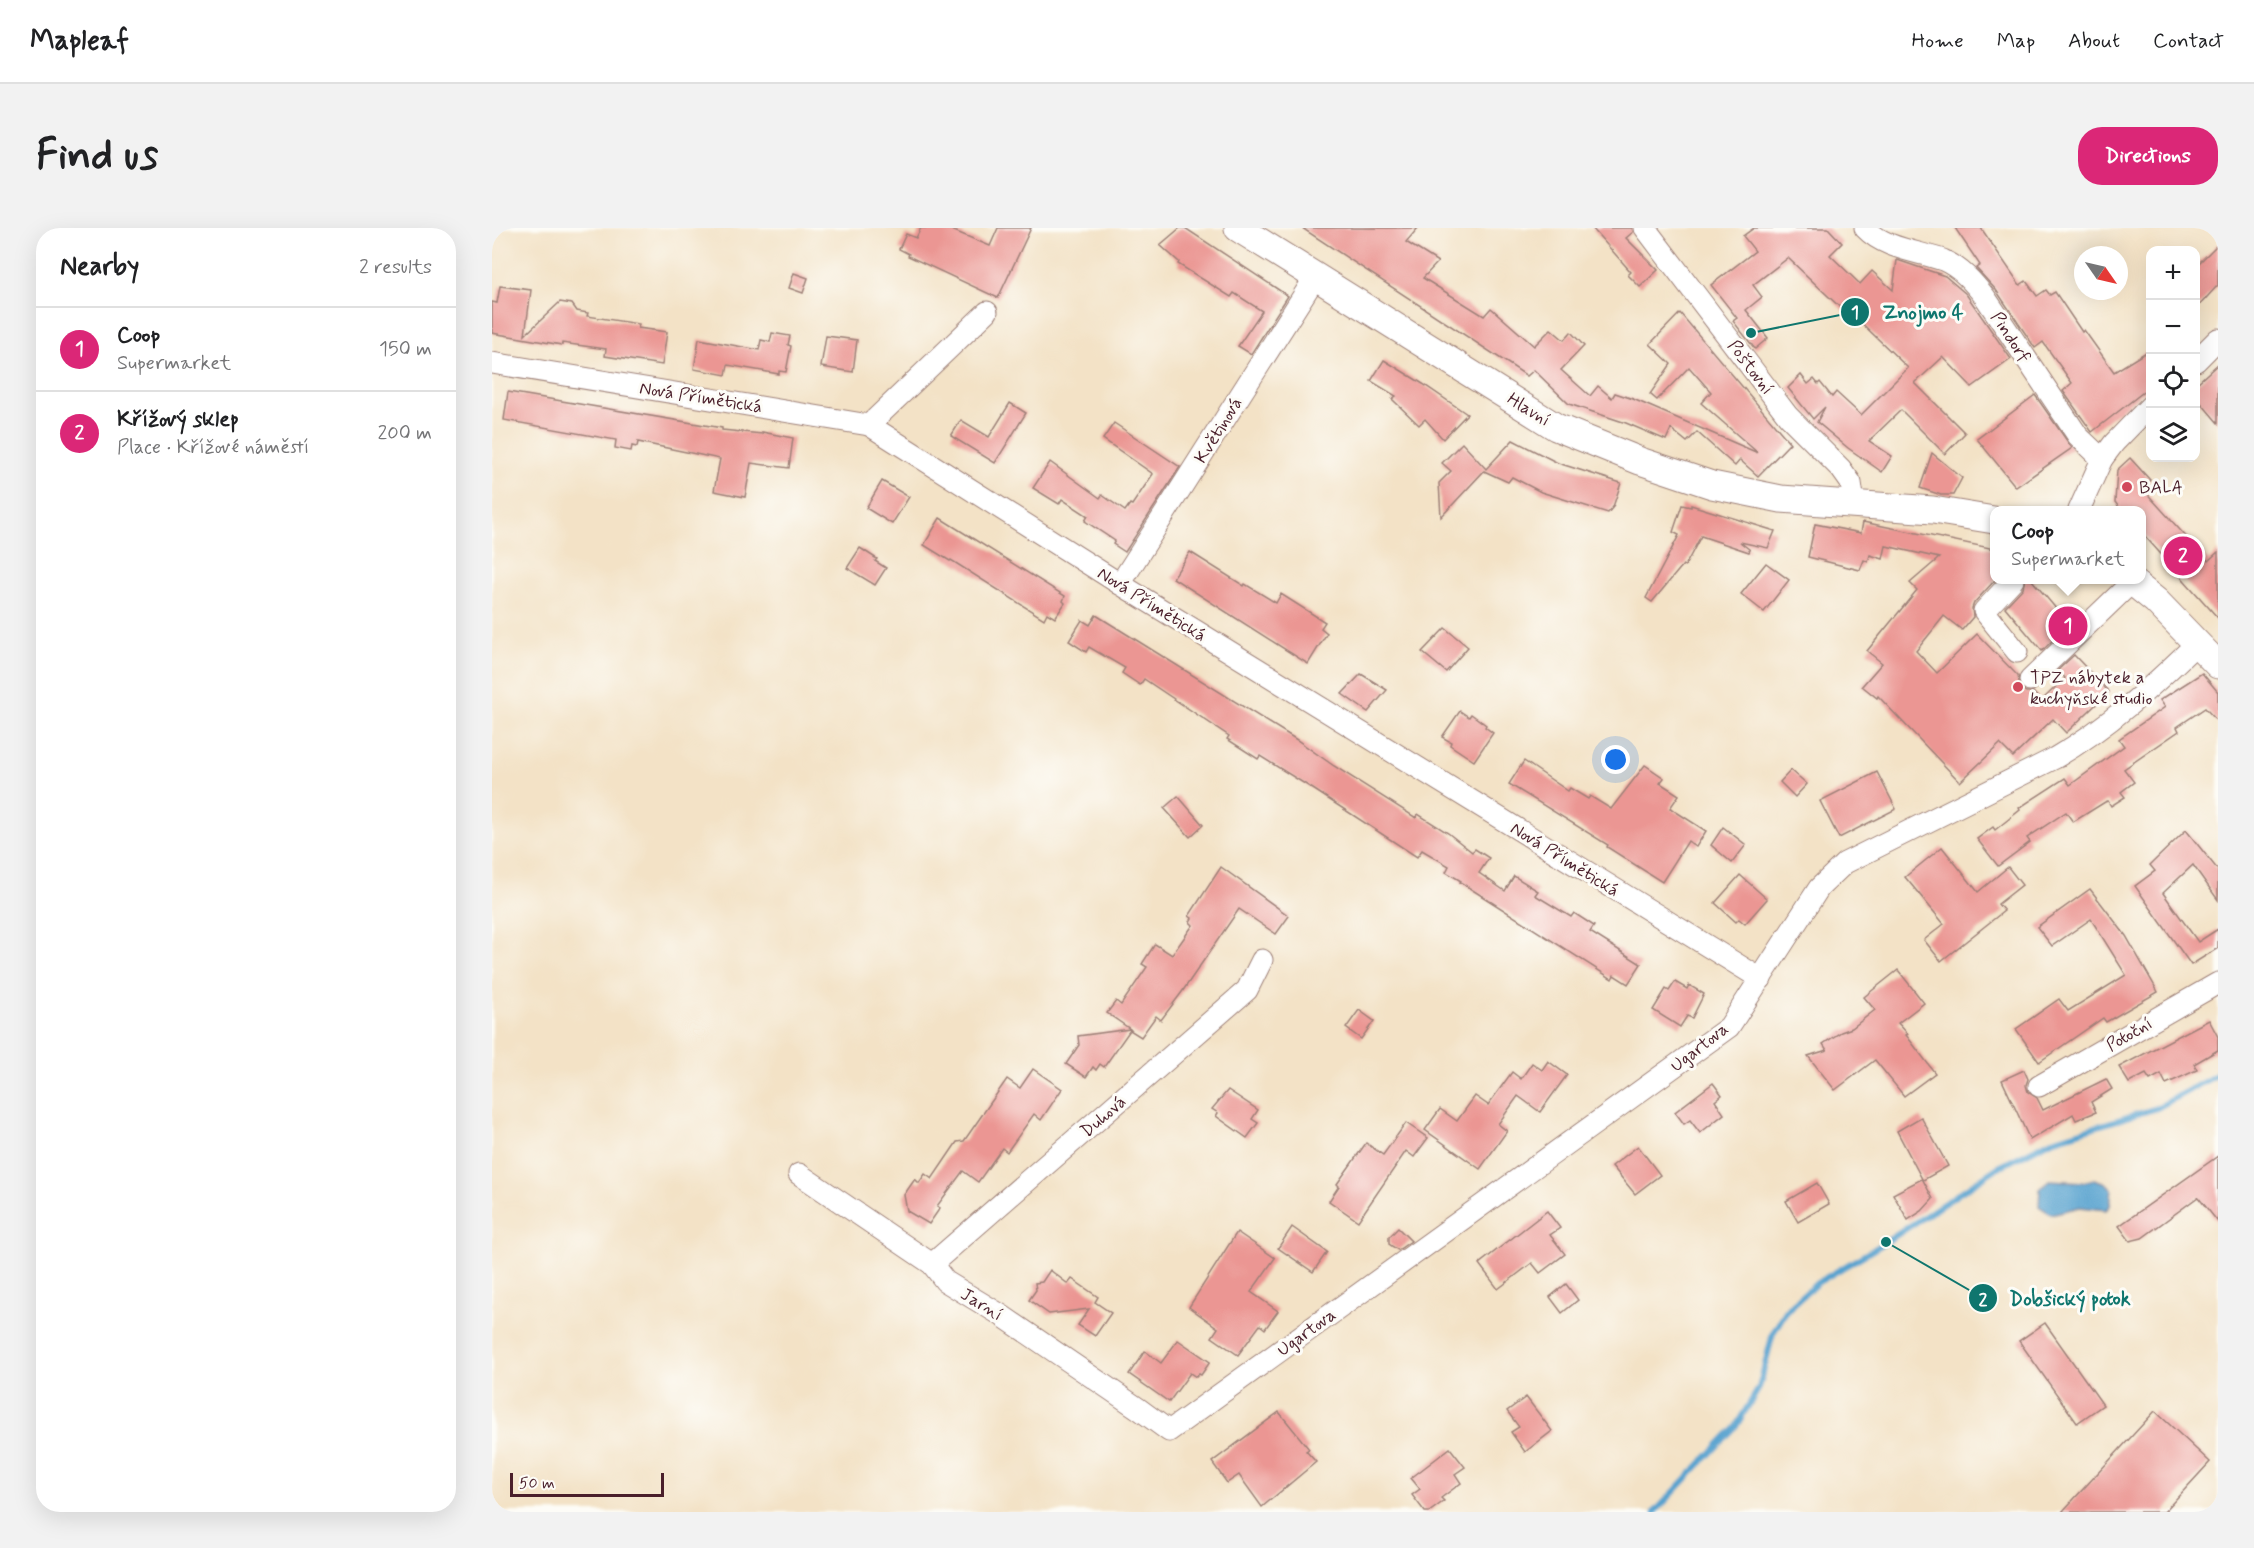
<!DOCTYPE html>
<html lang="en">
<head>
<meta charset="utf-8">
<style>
  body { margin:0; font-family:Mynerve,sans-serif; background:#f2f2f2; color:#202124 }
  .controls { position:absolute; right:18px; top:18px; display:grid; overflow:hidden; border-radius:12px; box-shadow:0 6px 24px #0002 }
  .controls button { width:54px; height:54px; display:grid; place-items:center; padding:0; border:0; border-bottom:2px solid #e0e0e0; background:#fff; color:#202124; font:30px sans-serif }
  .compass { position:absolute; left:1582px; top:18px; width:54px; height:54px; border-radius:50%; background:#fff; box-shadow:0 6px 24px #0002; rotate:124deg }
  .scale { position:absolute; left:18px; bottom:15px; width:154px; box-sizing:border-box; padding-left:6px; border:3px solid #4a1f2b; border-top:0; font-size:16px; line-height:21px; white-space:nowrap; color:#4a1f2b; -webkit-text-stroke:4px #fdfcf7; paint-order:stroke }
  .you { position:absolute; left:1124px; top:532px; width:21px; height:21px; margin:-15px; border:4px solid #fff; border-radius:50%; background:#1a73e8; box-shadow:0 0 0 9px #1a73e833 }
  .badge { display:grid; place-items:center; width:39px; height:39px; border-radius:50%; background:#db2777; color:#fff; font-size:20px; font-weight:700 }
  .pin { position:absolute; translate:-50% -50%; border:3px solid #fff; box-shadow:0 2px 6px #0006 }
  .popup { position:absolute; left:1498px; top:278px; width:156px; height:78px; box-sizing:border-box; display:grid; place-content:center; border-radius:12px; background:#fff; filter:drop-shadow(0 2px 4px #0005); font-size:20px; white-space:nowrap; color:#757577 }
  .popup b { font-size:22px; color:#202124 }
  .popup::after { content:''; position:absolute; left:50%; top:100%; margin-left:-12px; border:12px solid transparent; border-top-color:#fff }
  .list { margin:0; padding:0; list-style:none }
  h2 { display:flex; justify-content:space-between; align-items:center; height:78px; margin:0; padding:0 24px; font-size:26px }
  h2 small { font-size:20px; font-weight:400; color:#757577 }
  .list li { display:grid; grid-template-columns:39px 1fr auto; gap:18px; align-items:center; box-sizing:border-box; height:84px; padding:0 24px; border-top:2px solid #e0e0e0 }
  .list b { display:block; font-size:22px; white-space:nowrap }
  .list p { margin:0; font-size:20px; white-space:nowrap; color:#757577 }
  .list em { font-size:20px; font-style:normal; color:#757577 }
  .icon { flex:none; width:33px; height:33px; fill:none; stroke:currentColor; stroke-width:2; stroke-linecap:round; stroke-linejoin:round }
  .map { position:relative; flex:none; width:1726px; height:1284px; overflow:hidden; border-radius:24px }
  header { display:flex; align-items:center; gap:36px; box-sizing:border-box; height:84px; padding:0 30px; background:#fff; border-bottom:2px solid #e0e0e0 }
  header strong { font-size:28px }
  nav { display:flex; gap:33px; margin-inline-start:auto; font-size:21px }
  .intro { display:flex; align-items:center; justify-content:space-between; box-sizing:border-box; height:144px; padding:0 36px }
  h1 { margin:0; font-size:42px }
  .button { padding:15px 27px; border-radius:24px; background:#db2777; color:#fff; font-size:21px; font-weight:700 }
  main { display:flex; gap:36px; padding:0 36px }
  aside { flex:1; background:#fff; border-radius:24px; box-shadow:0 6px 24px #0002 }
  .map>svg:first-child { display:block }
  .water { fill:#57a2cf; stroke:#50607d; stroke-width:1.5 }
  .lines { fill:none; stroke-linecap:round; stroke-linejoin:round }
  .stream { stroke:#57a2cf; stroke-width:6 }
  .building { fill:#eb9693 }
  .minor-casing { stroke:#9e8078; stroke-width:23 }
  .major-casing { stroke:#9e8078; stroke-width:29 }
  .minor { stroke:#fff; stroke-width:21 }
  .major { stroke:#fff; stroke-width:27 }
  .poi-dot { fill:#d1495b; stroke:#fdfcf7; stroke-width:2 }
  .labels { text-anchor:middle; stroke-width:6; stroke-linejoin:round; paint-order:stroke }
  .street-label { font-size:18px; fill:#4a1f2b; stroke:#fdfcf7 }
  .poi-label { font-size:18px; fill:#4a1f2b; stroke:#fdfcf7; text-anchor:start }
  .leader { fill:none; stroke:#0f766e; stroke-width:2 }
  .callout-dot { fill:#0f766e; stroke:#fdfcf7; stroke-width:2 }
  .mark-label { font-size:18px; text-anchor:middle; font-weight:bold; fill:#fff }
  .callout-label { font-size:20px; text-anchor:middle; font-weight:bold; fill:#0f766e; stroke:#fdfcf7; stroke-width:6; stroke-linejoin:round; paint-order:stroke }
</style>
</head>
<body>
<header>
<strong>Mapleaf</strong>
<nav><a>Home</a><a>Map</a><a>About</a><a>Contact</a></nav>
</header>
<div class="intro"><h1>Find us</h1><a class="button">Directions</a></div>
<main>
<aside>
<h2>Nearby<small>2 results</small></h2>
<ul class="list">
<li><span class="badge">1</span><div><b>Coop</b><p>Supermarket</p></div><em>150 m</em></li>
<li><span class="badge">2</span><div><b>Křížový sklep</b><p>Place · Křížové náměstí</p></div><em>200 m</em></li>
</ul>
</aside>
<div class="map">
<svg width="1726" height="1284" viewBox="0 0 1726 1284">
  <rect width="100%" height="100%" fill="#fdfcf7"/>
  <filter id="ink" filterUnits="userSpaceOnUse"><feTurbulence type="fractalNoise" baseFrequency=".0167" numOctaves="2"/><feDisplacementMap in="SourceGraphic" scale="12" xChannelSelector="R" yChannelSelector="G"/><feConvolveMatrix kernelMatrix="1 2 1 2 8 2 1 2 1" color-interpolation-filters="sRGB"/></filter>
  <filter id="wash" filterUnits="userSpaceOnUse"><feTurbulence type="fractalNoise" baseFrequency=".008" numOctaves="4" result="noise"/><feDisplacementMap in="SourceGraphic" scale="24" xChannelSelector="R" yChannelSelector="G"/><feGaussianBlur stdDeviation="1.35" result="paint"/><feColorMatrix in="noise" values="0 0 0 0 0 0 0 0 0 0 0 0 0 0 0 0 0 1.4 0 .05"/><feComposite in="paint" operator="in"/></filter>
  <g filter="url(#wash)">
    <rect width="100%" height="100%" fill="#f3e2c6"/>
    <polygon class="water" points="1602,951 1614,955 1620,961 1618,978 1614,982 1588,979 1559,986 1547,978 1548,961 1557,952 1592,954"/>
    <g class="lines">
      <polyline class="stream" points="1163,1284 1244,1198 1267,1160 1281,1105 1294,1083 1325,1055 1394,1014 1505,940 1560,912 1665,880 1726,846"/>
    </g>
    <g id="blocks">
      <g class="building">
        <polygon points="429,0 455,0 498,18 506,0 539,0 506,70 416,28 417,26 407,21 414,6 424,10"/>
        <polygon points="688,0 693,0 796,68 759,126 746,118 770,83 742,65 739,69 686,36 687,34 668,17"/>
        <polygon points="810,0 926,0 914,14 946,34 931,50 992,88 999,80 1042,118 1059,101 1072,112 1079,104 1092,118 1069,142 1098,168 1106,158 1120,170 1123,165 1141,171 1266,225 1209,175 1219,164 1197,139 1165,172 1158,166 1179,136 1158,116 1188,85 1298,215 1266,248 1248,232 1243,238 1205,204 1195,214 1179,201 1174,212 1134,195 1077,176 1042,142 1035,148"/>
        <polygon points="1100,0 1140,0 1141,4 1134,10 1166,42 1148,59 1136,47 1139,44"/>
        <polygon points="1262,0 1336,0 1350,15 1338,27 1368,56 1380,43 1401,62 1405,32 1453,48 1474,66 1519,131 1480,159 1451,129 1423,155 1473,205 1453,226 1409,182 1377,213 1400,228 1390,244 1356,220 1325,194 1333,179 1321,191 1296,160 1309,147 1316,156 1322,151 1326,156 1328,154 1340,169 1344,164 1369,187 1416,140 1355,81 1353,84 1296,30 1261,57 1270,69 1254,82 1276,110 1263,121 1241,93 1245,90 1219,57 1263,23 1251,8"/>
        <polygon points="1463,0 1489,0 1528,57 1534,53 1545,68 1554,62 1558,67 1563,64 1590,104 1592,102 1622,144 1659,121 1659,158 1600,204 1571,163 1580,155 1551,114 1543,120 1504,62 1484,40 1488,37"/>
        <polygon points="1726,16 1726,57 1704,81 1704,38"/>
        <polygon points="302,45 316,50 311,65 297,60"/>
        <polygon points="8,58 39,62 33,107 68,74 80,76 85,83 96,85 95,88 147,96 146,100 175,104 170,137 113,128 114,121 70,115 70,117 0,105 0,74 5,75"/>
        <polygon points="280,105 298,108 296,117 299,118 294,144 287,143 287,146 236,137 234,147 202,141 207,111 267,122 269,112 278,114"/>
        <polygon points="334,108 365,112 361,144 329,139"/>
        <polygon points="892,132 931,156 975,186 951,211 933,191 927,197 900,171 904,168 879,153"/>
        <polygon points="1726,136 1726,195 1704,169 1704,156"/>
        <polygon points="16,164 230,200 230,202 270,206 270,204 301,210 297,240 259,235 253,269 222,263 228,231 146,214 145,219 140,218 139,223 123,220 124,212 12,192"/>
        <polygon points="1543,167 1580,220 1524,259 1485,211"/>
        <polygon points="518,175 534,185 503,235 459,208 469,192 497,209"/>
        <polygon points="622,195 688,239 633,324 621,316 623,313 593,293 596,288 570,271 567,276 541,260 558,234 608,270 610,267 633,283 638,276 640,277 661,246 611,211"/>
        <polygon points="1021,212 1066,235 1129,255 1121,279 1116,285 1049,264 1020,249 1016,254 992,243 949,289 947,255 959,243 950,235 970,215 994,241"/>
        <polygon points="1440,225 1470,250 1461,267 1449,267 1428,260"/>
        <polygon points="1638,230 1658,252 1650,260 1716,333 1726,324 1726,390 1650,305 1650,282 1629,282 1623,274 1625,242"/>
        <polygon points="390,253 417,269 400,296 374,280"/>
        <polygon points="1190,277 1199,279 1199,277 1283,303 1276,320 1248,314 1258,322 1257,324 1209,308 1193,338 1191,337 1160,374 1154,370 1187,307 1181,304"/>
        <polygon points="448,290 573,368 571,373 573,375 563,390 555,385 552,391 459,332 458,333 432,317"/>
        <polygon points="1371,294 1503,321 1504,351 1482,375 1480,380 1481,389 1470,402 1452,388 1424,423 1445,445 1485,406 1526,448 1528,460 1534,464 1541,464 1549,473 1573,450 1566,442 1582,427 1617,464 1574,505 1561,491 1521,529 1508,516 1468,554 1386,468 1385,470 1370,458 1390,435 1375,423 1425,362 1418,355 1447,330 1394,318 1391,331 1378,327 1376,334 1372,332 1368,342 1316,329 1323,296 1369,305"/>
        <polygon points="368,320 385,331 383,333 394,340 383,357 355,340"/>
        <polygon points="698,324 752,358 753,356 784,375 789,366 833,394 829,400 835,405 816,436 681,350"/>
        <polygon points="1274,335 1297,352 1272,384 1249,366"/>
        <polygon points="1533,351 1539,351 1577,396 1550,423 1513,379 1531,360"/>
        <polygon points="604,387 805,512 842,538 924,590 926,586 956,605 980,624 983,621 997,630 987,645 1013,663 1022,648 1046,663 1043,667 1079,689 1082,685 1102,698 1098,704 1149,736 1136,756 1122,747 1120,751 968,654 969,653 954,644 957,638 930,622 925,629 821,561 768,528 766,531 735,511 737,508 652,451 648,457 630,445 633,440 597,419 594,424 577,413 590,392 598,397"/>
        <polygon points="953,400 976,419 954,444 930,424"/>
        <polygon points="1710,445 1726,464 1726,494 1713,480 1685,499 1687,503 1632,541 1642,554 1629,564 1633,569 1619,578 1616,573 1613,574 1581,594 1574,584 1535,610 1538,614 1506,638 1485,611 1501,599 1503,602 1528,582 1527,580 1573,550 1578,557 1632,518 1627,511 1673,479 1668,472"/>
        <polygon points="869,446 895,462 876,484 850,466"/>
        <polygon points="968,483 977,489 979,486 994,497 993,499 1001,505 982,533 958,517 959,514 950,509"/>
        <polygon points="1032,533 1076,563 1078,560 1096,571 1098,568 1119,581 1153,537 1172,550 1168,555 1187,567 1178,580 1214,603 1204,619 1196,613 1170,654 1115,619 1116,617 1017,556"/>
        <polygon points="1299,542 1315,556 1303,569 1288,554"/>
        <polygon points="1385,544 1404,581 1347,610 1328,573"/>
        <polygon points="686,568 711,597 698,609 672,580"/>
        <polygon points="1231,599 1254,617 1240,635 1219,617"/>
        <polygon points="1694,602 1726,642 1726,672 1701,637 1671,665 1706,714 1726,701 1726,720 1699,737 1643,658 1663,643 1658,637"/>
        <polygon points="1450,619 1486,664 1516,639 1530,657 1506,676 1512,683 1449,733 1432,712 1452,696 1413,649"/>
        <polygon points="729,639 797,688 784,706 747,681 690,764 669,792 664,788 649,809 638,802 612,839 608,836 604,842 601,839 594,849 574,836 587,817 586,808 638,801 615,785 624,773 629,777 655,739 650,736 663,716 680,727 701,697 698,694 700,690 697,688"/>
        <polygon points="1248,647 1275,671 1253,696 1247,691 1244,694 1223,675"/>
        <polygon points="1598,661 1634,708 1666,764 1614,794 1611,790 1547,834 1524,801 1567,771 1576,783 1634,747 1599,691 1560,718 1545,699"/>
        <polygon points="1406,742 1432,775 1406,795 1416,806 1414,807 1443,845 1412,868 1383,832 1343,862 1316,828 1335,822 1331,816 1349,804 1360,800 1383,782 1372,769"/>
        <polygon points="1183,754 1195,761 1197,757 1212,766 1200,790 1195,788 1188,799 1161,782 1174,761 1177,763"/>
        <polygon points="867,782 882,793 869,811 854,800"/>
        <polygon points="1717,792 1726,809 1726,822 1702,836 1705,842 1674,856 1669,846 1658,852 1654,846 1637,855 1627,839"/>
        <polygon points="1056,833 1075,847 1048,884 1026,868 1006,896 1015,903 988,941 933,902 948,881 965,893 983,868 996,877 1020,844 1029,851 1040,835 1050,842"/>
        <polygon points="541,841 570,861 549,892 542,886 515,924 510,920 486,954 471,943 445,978 448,980 437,996 415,983 412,967 423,951 427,955 433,946 440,951 465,914 472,913 515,851 528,860"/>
        <polygon points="1532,842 1536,851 1534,857 1536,864 1545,870 1551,882 1614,851 1620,861 1599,874 1604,884 1584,892 1581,886 1538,912 1510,852"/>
        <polygon points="1221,855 1230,867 1223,873 1232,886 1208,905 1198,892 1192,896 1183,884"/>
        <polygon points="736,862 766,882 760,891 766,895 755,910 724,888 726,885 720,881"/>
        <polygon points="1429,889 1456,938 1431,952 1441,971 1430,983 1416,992 1401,966 1430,951 1405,903"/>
        <polygon points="914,895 936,910 922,929 914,923 866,993 837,973 847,958 845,956 874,915 891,927"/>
        <polygon points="1146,918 1168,947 1143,966 1120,938"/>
        <polygon points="1726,928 1726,994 1706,969 1650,1010 1638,1013 1627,998"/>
        <polygon points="1325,955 1337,976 1306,994 1294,973"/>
        <polygon points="1055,983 1068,1000 1058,1007 1073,1026 1048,1045 1040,1035 1006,1061 987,1036"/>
        <polygon points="800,999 835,1024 821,1044 786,1020"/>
        <polygon points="906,1000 919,1013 906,1022 897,1016 897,1009"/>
        <polygon points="745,1004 783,1030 759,1064 786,1083 773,1101 768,1097 746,1127 720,1109 726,1100 697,1079"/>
        <polygon points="558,1042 576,1056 580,1051 606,1069 603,1074 619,1085 603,1108 586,1097 597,1081 557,1086 537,1072 544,1062 543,1055 550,1054"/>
        <polygon points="1074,1056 1086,1072 1070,1085 1058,1069"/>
        <polygon points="1553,1095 1611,1177 1585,1195 1527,1113"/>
        <polygon points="686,1112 718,1134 709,1147 707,1146 704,1149 698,1145 677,1174 637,1146 653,1123 669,1135"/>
        <polygon points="1034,1169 1060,1203 1033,1224 1019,1204 1027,1199 1015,1183"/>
        <polygon points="1663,1183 1718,1234 1672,1284 1570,1284"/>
        <polygon points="787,1184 817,1221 814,1223 824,1234 770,1279 747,1247 735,1255 720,1234"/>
        <polygon points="958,1220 973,1239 963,1246 969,1255 949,1270 952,1273 937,1284 933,1284 920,1267 928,1261 919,1250"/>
      </g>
    </g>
  </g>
  <g filter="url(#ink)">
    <use href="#blocks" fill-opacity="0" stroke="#9e8078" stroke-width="1.5"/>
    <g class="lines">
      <g class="minor-casing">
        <g id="minor">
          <polyline points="1153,0 1296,188 1349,241 1359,255 1362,275"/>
          <path d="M1373,0C1393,21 1425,23 1451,32C1469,40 1481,54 1493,69L1586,208L1610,231"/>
          <polyline points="1704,133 1726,111"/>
          <polyline points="0,135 377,197 628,356 1269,751"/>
          <polyline points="377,197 495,84"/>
          <polyline points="1587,282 1610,231 1622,215 1658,178"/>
          <polyline points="1521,352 1492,383 1525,424"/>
          <polyline points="628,356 824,48"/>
          <polyline points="1538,452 1640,354"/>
          <polyline points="1547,858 1726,755"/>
          <path d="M307,946L440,1036L453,1053L509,1087L647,1181L677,1203L1237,799L1327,660L1353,635L1563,530C1616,499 1661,458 1705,415"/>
          <polyline points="440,1036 755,762 770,732"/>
        </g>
      </g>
      <g class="major-casing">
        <g id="major">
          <polyline points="746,0 1064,199 1148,233 1220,257 1289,271 1441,282 1502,292"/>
          <polyline points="1638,352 1664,373 1726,437"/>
        </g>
      </g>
      <use href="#minor" class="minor"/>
      <use href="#major" class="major"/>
    </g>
  </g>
  <g class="poi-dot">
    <circle cx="1635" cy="259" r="6"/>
    <circle cx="1526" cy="459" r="6"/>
  </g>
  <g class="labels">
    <g class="street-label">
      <text transform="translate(1519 109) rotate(57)" y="6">Pindorf</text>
      <text transform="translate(1259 139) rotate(53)" y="6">Poštovní</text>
      <text transform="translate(209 169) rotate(9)" y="6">Nová Přímětická</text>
      <text transform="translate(1037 181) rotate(32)" y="6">Hlavní</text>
      <text transform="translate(726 202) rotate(-58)" y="6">Květinová</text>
      <text transform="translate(660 376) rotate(32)" y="6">Nová Přímětická</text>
      <text transform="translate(1073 631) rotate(32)" y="6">Nová Přímětická</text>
      <text transform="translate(1637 806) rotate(-30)" y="6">Potoční</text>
      <text transform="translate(1207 819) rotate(-38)" y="6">Ugartova</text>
      <text transform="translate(611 888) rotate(-41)" y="6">Duhová</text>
      <text transform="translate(490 1076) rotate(32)" y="6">Jarní</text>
      <text transform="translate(814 1104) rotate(-36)" y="6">Ugartova</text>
    </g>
    <g class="poi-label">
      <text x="1647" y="265">BALA</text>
      <text x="1538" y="455">TPZ nábytek a<tspan x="1538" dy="21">kuchyňské studio</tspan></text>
    </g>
  </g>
  <path class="leader" d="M1259 105L1363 84M1394 1014L1491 1070"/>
  <g class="callout-dot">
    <circle cx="1259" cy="105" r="6"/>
    <circle cx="1394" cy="1014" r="6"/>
    <circle cx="1363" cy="84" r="15"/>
    <circle cx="1491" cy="1070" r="15"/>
  </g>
  <g class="mark-label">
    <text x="1363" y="90">1</text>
    <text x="1491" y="1077">2</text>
  </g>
  <g class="callout-label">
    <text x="1431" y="91">Znojmo 4</text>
    <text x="1578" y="1077">Dobšický potok</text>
  </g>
</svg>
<div class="controls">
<button>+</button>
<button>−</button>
<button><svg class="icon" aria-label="locate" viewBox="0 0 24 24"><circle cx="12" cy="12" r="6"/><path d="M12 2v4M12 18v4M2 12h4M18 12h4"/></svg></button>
<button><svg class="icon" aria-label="layers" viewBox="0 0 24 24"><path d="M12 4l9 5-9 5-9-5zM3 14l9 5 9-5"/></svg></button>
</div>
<svg class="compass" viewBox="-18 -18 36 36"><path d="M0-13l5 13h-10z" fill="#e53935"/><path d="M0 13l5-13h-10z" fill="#757577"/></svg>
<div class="scale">50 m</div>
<div class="you"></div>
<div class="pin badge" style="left:1576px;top:398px">1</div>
<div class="popup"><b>Coop</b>Supermarket</div>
<div class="pin badge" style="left:1691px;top:328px">2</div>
</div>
</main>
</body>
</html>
